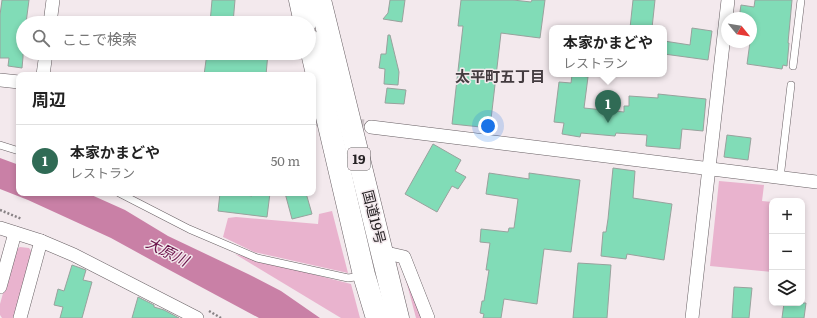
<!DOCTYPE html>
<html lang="ja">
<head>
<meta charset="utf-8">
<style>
  body { margin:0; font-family:Literata,"Noto Sans JP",serif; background:#f6f6f6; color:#222 }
  .controls { position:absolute; right:12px; bottom:12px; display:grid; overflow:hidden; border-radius:8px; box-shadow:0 2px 6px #0003 }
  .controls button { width:36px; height:36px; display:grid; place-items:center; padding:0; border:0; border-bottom:1px solid #e0e0e0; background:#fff; color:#222; font:20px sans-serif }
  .compass { position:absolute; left:721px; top:12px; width:36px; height:36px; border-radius:50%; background:#fff; box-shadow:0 2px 6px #0003; rotate:120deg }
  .you { position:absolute; left:488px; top:126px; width:14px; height:14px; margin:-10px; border:3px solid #fff; border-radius:50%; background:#1a73e8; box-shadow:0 0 0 6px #1a73e833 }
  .badge { display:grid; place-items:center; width:26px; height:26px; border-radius:50%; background:#306b55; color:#fff; font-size:13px; font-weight:700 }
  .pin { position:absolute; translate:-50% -33px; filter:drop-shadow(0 1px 2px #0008) }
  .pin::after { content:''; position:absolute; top:21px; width:14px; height:12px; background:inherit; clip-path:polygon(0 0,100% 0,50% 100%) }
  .popup { position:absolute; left:549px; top:25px; width:118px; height:52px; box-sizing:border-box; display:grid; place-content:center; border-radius:8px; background:#fff; filter:drop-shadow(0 1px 3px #0005); font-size:13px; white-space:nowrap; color:#767676 }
  .popup b { font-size:15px; color:#222 }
  .popup::after { content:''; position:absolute; left:50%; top:100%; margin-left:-8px; border:8px solid transparent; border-top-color:#fff }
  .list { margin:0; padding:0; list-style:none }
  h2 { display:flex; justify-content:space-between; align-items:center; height:52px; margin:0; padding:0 16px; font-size:17px }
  h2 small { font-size:13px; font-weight:400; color:#767676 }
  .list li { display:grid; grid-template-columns:26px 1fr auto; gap:12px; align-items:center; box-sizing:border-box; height:72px; padding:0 16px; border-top:1px solid #e0e0e0 }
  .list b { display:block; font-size:15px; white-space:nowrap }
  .list p { margin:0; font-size:13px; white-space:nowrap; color:#767676 }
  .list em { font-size:13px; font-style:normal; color:#767676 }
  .icon { flex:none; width:22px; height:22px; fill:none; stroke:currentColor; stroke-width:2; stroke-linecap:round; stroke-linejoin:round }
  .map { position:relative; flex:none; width:817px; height:318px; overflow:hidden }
  .search { position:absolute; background:#fff; box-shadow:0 2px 6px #0003; left:16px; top:16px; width:300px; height:44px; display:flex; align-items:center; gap:10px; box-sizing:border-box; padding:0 14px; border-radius:22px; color:#767676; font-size:15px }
  .panel { position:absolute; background:#fff; box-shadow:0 2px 6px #0003; left:16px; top:72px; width:300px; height:124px; border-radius:8px }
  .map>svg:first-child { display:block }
  .green { fill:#e9b3ce }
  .water { fill:#c980a6 }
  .building { fill:#81dcb7; stroke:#98a29d }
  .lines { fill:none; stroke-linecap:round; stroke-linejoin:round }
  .street-tunnel { stroke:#cac1c5; stroke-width:13; stroke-dasharray:13 6; stroke-linecap:butt }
  .lane-casing { stroke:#675f63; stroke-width:8 }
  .street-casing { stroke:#675f63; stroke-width:14 }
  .highway-casing { stroke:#675f63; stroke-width:23 }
  .path { stroke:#878184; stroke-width:2.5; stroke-dasharray:2 2; stroke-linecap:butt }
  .lane { stroke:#fff; stroke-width:7 }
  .street { stroke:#fff; stroke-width:13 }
  .highway { stroke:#fff; stroke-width:22 }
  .labels { text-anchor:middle; stroke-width:3; stroke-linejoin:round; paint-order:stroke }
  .shield { fill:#f3e9ed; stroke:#645e60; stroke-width:1 }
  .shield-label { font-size:13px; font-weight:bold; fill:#262224 }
  .street-label { font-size:14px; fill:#262224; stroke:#f3e9ed }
  .neighbourhood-label { font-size:15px; font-weight:bold; fill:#433b3f; stroke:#f3e9ed }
  .water-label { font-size:15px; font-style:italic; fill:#6b134a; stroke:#f3e9ed }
</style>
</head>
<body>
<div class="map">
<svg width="817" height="318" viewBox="0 0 817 318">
  <rect width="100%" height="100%" fill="#f3e9ed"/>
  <g class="green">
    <polygon points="719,181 764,185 762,201 772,202 772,272 710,266"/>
    <polygon points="332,211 348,273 254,252 223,237 228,218 236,217 318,224 319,214"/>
    <polygon points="20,247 29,248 34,255 15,317 13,318 2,318 0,315 0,304 15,250"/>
    <polygon points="235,254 351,284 360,318 341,318"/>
    <polygon points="403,269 423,318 416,318"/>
  </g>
  <polygon class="water" points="0,158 19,165 19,193 87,193 125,210 168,236 248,274 281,291 320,318 259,318 162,266 111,238 28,200 0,189"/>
  <g class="building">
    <polygon points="2,0 29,0 26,23 23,23 23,57 22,68 8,66 9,58 0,58 0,15"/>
    <polygon points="212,0 235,0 233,23 210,23"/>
    <polygon points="390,0 405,0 402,22 383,19 388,13"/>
    <polygon points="461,0 513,0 531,2 532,0 545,0 540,38 501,33 490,128 452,124 463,26 458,26"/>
    <polygon points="633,0 655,0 652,28 630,28"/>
    <polygon points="755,0 792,0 788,43 789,43 787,66 783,65 782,69 747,64 750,42 751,42 751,18 739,18 741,5 754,7"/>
    <polygon points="692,28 712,31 708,60 664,54 664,41 690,45"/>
    <polygon points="388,35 390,35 399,72 398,85 384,84 385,69 379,68 381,54 386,54"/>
    <polygon points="207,53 268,53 266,75 204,75"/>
    <polygon points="572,75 588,77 584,108 624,112 624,106 629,106 629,96 658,98 658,94 706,99 703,131 682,129 680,149 646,146 647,135 616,133 615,136 581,133 580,137 562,134 564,123 554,122 559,82 571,83"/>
    <polygon points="387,88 406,90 404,104 385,103"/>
    <polygon points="727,135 751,138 748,160 724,157"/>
    <polygon points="433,144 461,160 455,171 466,177 458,189 452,186 437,212 405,194"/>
    <polygon points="613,168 635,171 633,198 672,204 664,260 627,254 626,259 601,256 603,232 606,232 608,219"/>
    <polygon points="489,173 529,179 529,173 580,180 571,252 544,249 537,304 504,299 501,318 483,318 484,314 480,313 482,301 484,301 489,270 486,270 490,243 480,242 481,229 508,232 509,228 514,228 518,199 486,194"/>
    <polygon points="220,193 234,193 252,196 253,195 253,193 270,193 267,217 218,211"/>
    <polygon points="285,193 306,193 312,214 292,219"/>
    <polygon points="578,263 611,265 607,318 573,318"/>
    <polygon points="72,265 86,270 83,280 92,282 82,318 60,318 63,307 54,305 58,289 64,291"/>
    <polygon points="734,287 752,288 749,318 732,318"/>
    <polygon points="138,297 154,305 154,307 164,310 179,318 132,318"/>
    <polygon points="784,303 806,303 804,318 782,318"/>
  </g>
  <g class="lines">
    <polyline class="street-tunnel" points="313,119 371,127"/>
    <g class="lane-casing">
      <g id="lane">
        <polyline points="793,66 801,0"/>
        <polyline points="0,145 19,151"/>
        <polyline points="780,178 791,85"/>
        <polyline points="119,193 189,229 257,258 348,278 362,276"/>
      </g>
    </g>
    <g class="street-casing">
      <g id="street">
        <polyline points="50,23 53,0"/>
        <polyline points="43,75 46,53"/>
        <polyline points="0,80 19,82"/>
        <polyline points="371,127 817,182"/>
        <polyline points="0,228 41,241 74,255 197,318"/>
        <polyline points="382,252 404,257 428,318"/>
        <polyline points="0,287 15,233"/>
        <polyline points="20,318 41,241"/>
        <polyline points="692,318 728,0"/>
      </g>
    </g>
    <g class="highway-casing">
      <g id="highway">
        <polyline points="300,0 305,23"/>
        <polyline points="320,0 398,318"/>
        <polyline points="309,40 364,275 377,318"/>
      </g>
    </g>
    <g class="path">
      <polyline points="0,210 22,219"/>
      <polyline points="209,311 221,318"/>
    </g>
    <use href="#lane" class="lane"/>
    <use href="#street" class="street"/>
    <use href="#highway" class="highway"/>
  </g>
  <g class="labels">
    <rect class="shield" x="348" y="148" width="22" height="22" rx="3"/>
    <g class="shield-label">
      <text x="359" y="164">19</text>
    </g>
    <g class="street-label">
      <text transform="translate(374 217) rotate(76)" y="5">国道19号</text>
    </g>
    <g class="neighbourhood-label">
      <text x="500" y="82">太平町五丁目</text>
    </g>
    <g class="water-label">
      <text transform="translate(167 252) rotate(27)" y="5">大原川</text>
    </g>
  </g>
</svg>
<div class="controls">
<button>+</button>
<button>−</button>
<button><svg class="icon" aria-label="layers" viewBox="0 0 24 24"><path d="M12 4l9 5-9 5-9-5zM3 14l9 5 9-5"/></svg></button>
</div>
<svg class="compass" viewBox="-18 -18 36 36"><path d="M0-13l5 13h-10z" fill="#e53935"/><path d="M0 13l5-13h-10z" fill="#767676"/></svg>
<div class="you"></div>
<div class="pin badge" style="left:608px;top:123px">1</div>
<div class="popup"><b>本家かまどや</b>レストラン</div>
<div class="search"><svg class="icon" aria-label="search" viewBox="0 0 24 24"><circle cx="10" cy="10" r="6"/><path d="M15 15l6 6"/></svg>ここで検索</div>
<section class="panel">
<h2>周辺<small></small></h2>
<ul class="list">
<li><span class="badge">1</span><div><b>本家かまどや</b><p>レストラン</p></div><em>50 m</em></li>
</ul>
</section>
</div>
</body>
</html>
